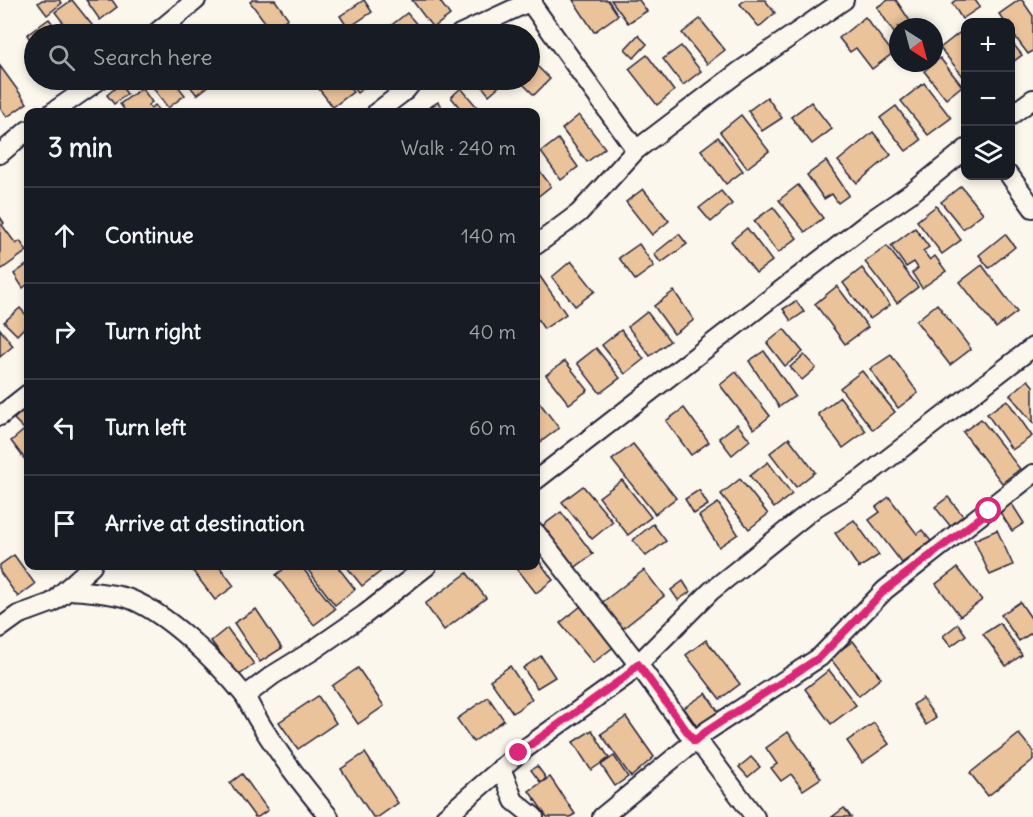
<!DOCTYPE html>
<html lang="en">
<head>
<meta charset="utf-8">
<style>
  body { margin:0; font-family:Delius,sans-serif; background:#242831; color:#f1f3f6 }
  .controls { position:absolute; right:18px; top:18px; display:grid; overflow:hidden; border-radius:12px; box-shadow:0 3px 9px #0003 }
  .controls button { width:54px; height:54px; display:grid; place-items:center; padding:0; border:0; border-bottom:2px solid #363941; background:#171b24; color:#f1f3f6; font:30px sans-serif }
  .compass { position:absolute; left:889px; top:18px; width:54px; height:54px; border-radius:50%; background:#171b24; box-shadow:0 3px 9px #0003; rotate:144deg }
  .stop { position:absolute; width:18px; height:18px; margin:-14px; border:4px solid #db2777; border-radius:50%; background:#fff }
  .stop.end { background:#db2777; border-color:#fff; box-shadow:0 2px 6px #0008 }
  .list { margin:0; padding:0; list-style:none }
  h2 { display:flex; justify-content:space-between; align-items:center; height:78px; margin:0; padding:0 24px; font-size:26px }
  h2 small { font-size:20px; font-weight:400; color:#9ea1a6 }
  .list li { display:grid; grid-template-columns:39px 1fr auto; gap:18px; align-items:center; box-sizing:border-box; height:96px; padding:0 24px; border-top:2px solid #363941 }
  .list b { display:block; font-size:22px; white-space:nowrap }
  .list em { font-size:20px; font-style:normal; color:#9ea1a6 }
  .icon { flex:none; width:33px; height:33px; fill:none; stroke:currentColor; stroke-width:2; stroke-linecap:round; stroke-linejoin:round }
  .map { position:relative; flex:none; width:1033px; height:817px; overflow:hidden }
  .search { position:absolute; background:#171b24; box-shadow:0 3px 9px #0003; left:24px; top:24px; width:516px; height:66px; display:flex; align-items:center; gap:15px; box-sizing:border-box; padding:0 21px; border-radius:33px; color:#9ea1a6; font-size:22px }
  .panel { position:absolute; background:#171b24; box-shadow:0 3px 9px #0003; left:24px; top:108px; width:516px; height:462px; border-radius:12px }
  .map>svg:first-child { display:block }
  .building { fill:#ebc39b; stroke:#22223b; stroke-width:1.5 }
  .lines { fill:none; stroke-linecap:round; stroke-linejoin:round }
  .street-casing { stroke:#22223b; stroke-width:22 }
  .street { stroke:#fbf7ec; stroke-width:18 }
  .route { stroke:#db2777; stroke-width:8 }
</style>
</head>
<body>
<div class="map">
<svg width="1033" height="817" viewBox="0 0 1033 817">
  <rect width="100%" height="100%" fill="#fbf7ec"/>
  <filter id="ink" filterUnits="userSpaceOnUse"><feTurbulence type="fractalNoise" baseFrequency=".0167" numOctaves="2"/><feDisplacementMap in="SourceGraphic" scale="12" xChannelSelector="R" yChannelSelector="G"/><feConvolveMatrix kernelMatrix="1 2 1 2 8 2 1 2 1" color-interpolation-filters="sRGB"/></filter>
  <g filter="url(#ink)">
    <g class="building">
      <polygon points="42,0 59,0 62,3 47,15 38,3"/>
      <polygon points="72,0 96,30 89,34 72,34 55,12"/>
      <polygon points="86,0 112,0 117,7 100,20"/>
      <polygon points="253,0 275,0 288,18 271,30 250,2"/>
      <polygon points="364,0 372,12 348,28 340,16"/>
      <polygon points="412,0 439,0 450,15 433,28"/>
      <polygon points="573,0 608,0 618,15 594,32"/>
      <polygon points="611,0 639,0 647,11 628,23"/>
      <polygon points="745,0 765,0 775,13 759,27 740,4"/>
      <polygon points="888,0 896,0 914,27 898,27 898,39 877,7"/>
      <polygon points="956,0 975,0 980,7 962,19 952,3"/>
      <polygon points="1019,0 1022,0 1033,16 1033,51 1028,54 1010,30 1010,22 1005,22 999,14"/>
      <polygon points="407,13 425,34 396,34 389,27"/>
      <polygon points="865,17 893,53 872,69 856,48 850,52 839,38"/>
      <polygon points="49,19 60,34 34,34 34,45 27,35"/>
      <polygon points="700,19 725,50 707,64 682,33"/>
      <polygon points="963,30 966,32 966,80 940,48"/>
      <polygon points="638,35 647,44 634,58 625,49"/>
      <polygon points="1010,40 1022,55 1010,64"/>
      <polygon points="681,46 701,71 683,85 663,59"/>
      <polygon points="647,55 674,91 657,105 629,69"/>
      <polygon points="940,58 962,86 946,99 924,71"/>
      <polygon points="530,59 550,79 534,95 519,80 530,80"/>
      <polygon points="0,66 27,103 7,117 0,107"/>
      <polygon points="159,80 173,80 185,95 168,108 151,85"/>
      <polygon points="185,80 214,80 215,81 197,95"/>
      <polygon points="312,80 343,80 353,92 333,107"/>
      <polygon points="347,80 374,80 357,93"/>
      <polygon points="477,80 502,80 504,82 489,95"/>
      <polygon points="924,83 951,118 928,135 901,101"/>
      <polygon points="120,84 127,94 114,104 107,95"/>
      <polygon points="142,88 152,102 148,105 151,108 155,105 161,112 126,112 120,104"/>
      <polygon points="461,88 477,107 469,112 463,112 451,97"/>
      <polygon points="767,97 782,118 762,131 748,111"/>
      <polygon points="438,102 445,112 422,112"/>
      <polygon points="811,102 832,129 812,144 791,117"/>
      <polygon points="896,106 921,140 906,151 880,118"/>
      <polygon points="579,115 605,148 587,162 562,129"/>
      <polygon points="741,115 769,151 747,168 720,132"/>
      <polygon points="873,132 891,155 857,183 838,161"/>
      <polygon points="718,137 743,171 726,184 701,150"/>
      <polygon points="558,139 578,167 561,180 541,152"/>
      <polygon points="826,161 849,195 838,203 832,194 824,199 807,175"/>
      <polygon points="536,166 551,186 536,198"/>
      <polygon points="798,185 823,218 805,232 779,200"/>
      <polygon points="961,186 983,213 963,229 941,202"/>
      <polygon points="643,189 669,221 652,235 626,202"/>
      <polygon points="721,191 732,204 711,222 699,208"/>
      <polygon points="936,206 961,240 942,254 917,221"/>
      <polygon points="773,207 797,238 778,253 754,221"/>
      <polygon points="0,217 4,223 2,225 16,244 20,241 27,251 2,269 0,266"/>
      <polygon points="747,228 772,261 756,273 731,241"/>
      <polygon points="915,228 929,247 923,251 930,260 935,256 946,271 922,288 912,273 918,268 914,262 906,267 891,246"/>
      <polygon points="679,234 687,244 661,263 654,254"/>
      <polygon points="1005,234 1015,247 989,268 979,255"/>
      <polygon points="639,244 654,266 635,280 619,258"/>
      <polygon points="887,246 918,287 897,303 865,262"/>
      <polygon points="571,261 595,291 575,306 552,277"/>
      <polygon points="28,264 28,284 23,288 14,274"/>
      <polygon points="982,265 1017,312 996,328 960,282"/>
      <polygon points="862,268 890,305 870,319 843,283"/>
      <polygon points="539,275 566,314 544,329 536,317 536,278"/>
      <polygon points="837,286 868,327 845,344 815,304"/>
      <polygon points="674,291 694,320 674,334 654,306"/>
      <polygon points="796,301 804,312 791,321 783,309"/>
      <polygon points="937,304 971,349 950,365 916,321"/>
      <polygon points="20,308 28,317 28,324 17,335 4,322"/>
      <polygon points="647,312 670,341 650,356 628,327"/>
      <polygon points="0,329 13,346 0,357"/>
      <polygon points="784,329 803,352 785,366 767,343"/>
      <polygon points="621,330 644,359 625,374 602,345"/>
      <polygon points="596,348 620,378 600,393 577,363"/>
      <polygon points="764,351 795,396 779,407 749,361"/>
      <polygon points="804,355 816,368 802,380 790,367"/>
      <polygon points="891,355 918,393 898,408 870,369"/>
      <polygon points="565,361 588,390 569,404 546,375"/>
      <polygon points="862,371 895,412 873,430 840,388"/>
      <polygon points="736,372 770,416 754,429 720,385"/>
      <polygon points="1028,380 1033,386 1033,423 1010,395"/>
      <polygon points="840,397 866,431 843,448 818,414"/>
      <polygon points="536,398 559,428 538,444 536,441"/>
      <polygon points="1007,400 1032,436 1012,450 987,414"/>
      <polygon points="28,405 28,425 24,429 14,419"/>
      <polygon points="684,408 709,442 691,455 666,421"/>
      <polygon points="981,419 1020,469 1002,483 963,432"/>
      <polygon points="737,424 750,440 732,455 719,438"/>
      <polygon points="28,427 28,461 27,462 11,441"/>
      <polygon points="789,438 815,472 796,487 770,453"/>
      <polygon points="633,444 676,498 655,514 612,460"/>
      <polygon points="768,462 792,494 774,508 750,476"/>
      <polygon points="740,479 768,514 749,529 721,494"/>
      <polygon points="622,480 651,517 628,535 599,497"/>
      <polygon points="583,486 613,522 592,539 562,502"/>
      <polygon points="699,490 708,505 694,514 685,499"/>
      <polygon points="889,497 917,534 922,530 931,541 902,563 869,520 880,512 876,507"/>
      <polygon points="948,497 964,517 951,527 935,507"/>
      <polygon points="1010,501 1024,523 1012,531 998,509"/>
      <polygon points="718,503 738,534 719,547 699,516"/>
      <polygon points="561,512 593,554 573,569 541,527"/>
      <polygon points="854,520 879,555 859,568 835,533"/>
      <polygon points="653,524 666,541 646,556 633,540"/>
      <polygon points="997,530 1013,565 990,575 974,540"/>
      <polygon points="14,555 35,584 18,597 0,572 0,565"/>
      <polygon points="536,557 553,580 536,593 515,566 536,566"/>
      <polygon points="189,566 219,566 234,586 215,600"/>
      <polygon points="288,566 301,566 335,609 314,625 276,575"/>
      <polygon points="305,566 337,566 355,589 335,605"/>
      <polygon points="346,566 381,566 384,569 362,586"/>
      <polygon points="957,568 982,600 960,616 936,584"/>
      <polygon points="644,570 664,596 621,630 600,604"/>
      <polygon points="467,573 486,598 444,630 425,604"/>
      <polygon points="683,581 690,592 678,600 671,590"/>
      <polygon points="1020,602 1033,621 1033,632 1019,641 1001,615"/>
      <polygon points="581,606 608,639 616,645 593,663 560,623"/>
      <polygon points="256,609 282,648 260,662 234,623"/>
      <polygon points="1000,623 1022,655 1006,666 983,634"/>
      <polygon points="958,624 966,635 951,646 943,636"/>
      <polygon points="227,628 254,664 238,676 211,641"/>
      <polygon points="706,640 740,684 720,699 686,655"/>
      <polygon points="853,641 881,678 859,696 830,658"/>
      <polygon points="541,656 555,677 537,688 523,668"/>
      <polygon points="510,666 532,699 513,713 490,680"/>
      <polygon points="358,668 384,706 358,724 332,686"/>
      <polygon points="829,670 856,705 831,724 805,689"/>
      <polygon points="706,693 719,713 698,728 684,708"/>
      <polygon points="318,696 336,723 298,749 279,722"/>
      <polygon points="488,697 504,720 473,742 457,719"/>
      <polygon points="922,698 936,718 926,725 913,705"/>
      <polygon points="626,717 654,757 631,777 601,734"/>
      <polygon points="874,723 889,744 862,763 847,741"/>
      <polygon points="592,730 609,758 591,770 573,742"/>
      <polygon points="788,732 821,778 803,790 791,774 781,781 771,768 777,764 766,748"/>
      <polygon points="1019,734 1033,751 1033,760 988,796 970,773"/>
      <polygon points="365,753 398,803 378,817 373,817 341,769"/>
      <polygon points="614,756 628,777 615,786 601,765"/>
      <polygon points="751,757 760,767 748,777 739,767"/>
      <polygon points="537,766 546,778 541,783 531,770"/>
      <polygon points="242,774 268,810 258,817 255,817 230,783"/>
      <polygon points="550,777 575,814 570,817 547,817 529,791"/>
      <polygon points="844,808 851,817 832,817"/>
    </g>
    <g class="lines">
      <g class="street-casing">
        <g id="street">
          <polyline points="530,2 636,150"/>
          <polyline points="155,34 196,0"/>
          <polyline points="460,34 533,0"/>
          <polyline points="53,112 99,80"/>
          <polyline points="377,112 406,90 414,80"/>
          <polyline points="1010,116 1033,99"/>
          <polyline points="0,154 28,130"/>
          <polyline points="1010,176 1033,208"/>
          <polyline points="536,245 579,213 636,150 740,71 844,0"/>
          <polyline points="0,416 28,394"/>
          <polyline points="536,480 873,219 914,191 966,149"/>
          <polyline points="536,533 638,664 694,741 704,749 755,817"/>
          <polyline points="61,594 92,566"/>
          <path d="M0,628L18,615L51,603L69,590C87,591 106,593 124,597C164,609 219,664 245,696L273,675L312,651L364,615L427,566"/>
          <path d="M245,696C267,740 298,779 329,817"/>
          <polyline points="501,768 514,801 534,817"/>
          <polyline points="445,817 519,753 626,676 711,591 816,507 863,478 1033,347"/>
          <polyline points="602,817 707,731 820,657 885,590 1033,474"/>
        </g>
      </g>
      <use href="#street" class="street"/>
    </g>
  </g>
  <g class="lines" filter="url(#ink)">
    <polyline class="route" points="519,753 626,676 638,664 694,741 707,731 820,657 885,590 989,511"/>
  </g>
</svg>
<div class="controls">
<button>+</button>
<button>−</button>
<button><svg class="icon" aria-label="layers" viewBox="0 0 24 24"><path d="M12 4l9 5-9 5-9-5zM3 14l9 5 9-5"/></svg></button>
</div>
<svg class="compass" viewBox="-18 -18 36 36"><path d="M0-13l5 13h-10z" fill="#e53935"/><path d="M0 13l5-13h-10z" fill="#9ea1a6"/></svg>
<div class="stop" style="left:989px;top:511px"></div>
<div class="stop end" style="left:519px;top:753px"></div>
<div class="search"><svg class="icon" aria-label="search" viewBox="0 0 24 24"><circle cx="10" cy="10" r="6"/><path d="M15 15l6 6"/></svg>Search here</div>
<section class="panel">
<h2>3 min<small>Walk · 240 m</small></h2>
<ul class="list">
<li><svg class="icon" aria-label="ahead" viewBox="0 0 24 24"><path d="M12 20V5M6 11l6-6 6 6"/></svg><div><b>Continue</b></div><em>140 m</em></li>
<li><svg class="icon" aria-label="right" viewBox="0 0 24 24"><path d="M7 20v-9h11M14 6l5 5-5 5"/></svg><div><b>Turn right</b></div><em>40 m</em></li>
<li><svg class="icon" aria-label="left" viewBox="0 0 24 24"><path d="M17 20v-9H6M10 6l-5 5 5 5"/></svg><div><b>Turn left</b></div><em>60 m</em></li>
<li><svg class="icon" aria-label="arrive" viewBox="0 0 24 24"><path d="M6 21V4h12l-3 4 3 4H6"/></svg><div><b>Arrive at destination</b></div></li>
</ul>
</section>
</div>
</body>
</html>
